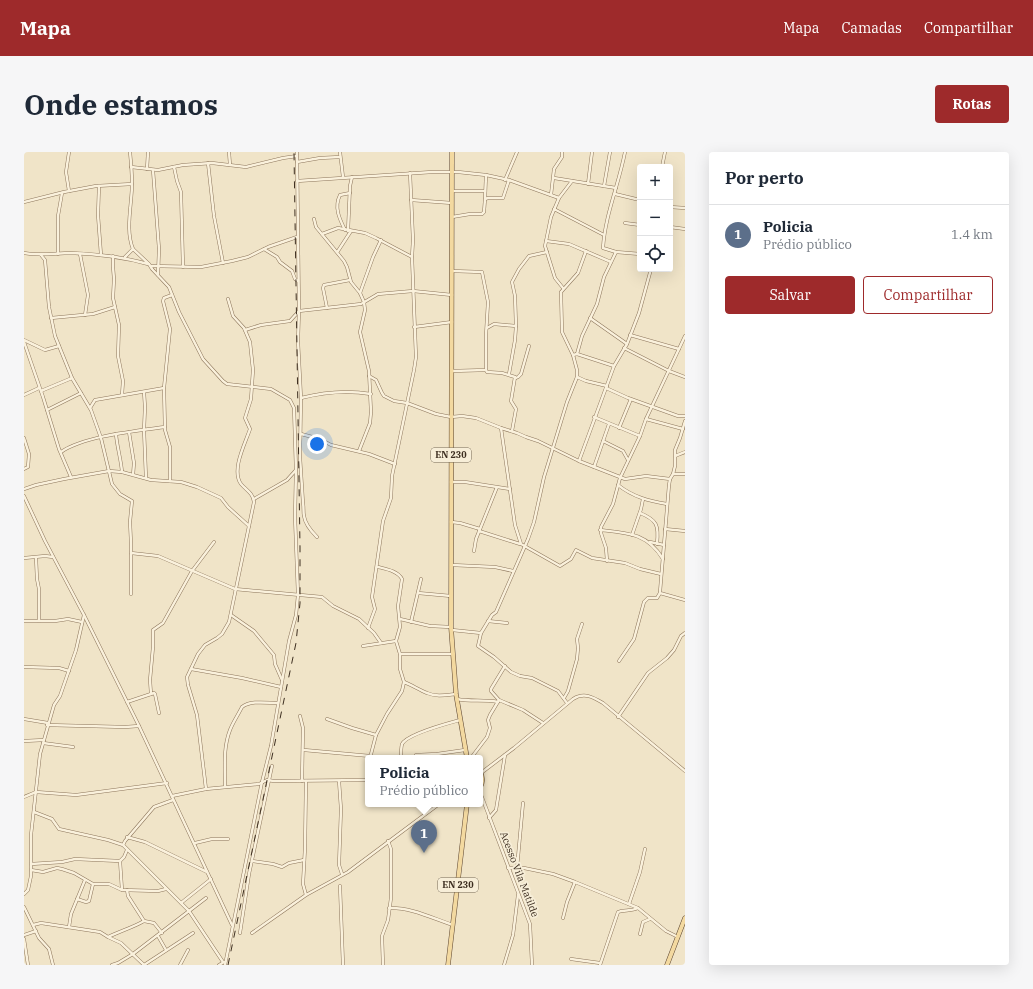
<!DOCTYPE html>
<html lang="pt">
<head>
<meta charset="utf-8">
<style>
  body { margin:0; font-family:"IBM Plex Serif",serif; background:#f6f6f7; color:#1f2937 }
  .controls { position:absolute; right:12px; top:12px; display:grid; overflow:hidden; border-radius:4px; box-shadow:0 4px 16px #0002 }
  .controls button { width:36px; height:36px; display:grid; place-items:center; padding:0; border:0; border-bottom:1px solid #e0e1e3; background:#fff; color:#1f2937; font:20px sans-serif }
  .you { position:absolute; left:293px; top:292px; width:14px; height:14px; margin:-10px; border:3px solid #fff; border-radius:50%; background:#1a73e8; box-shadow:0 0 0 6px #1a73e833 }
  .badge { display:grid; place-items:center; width:26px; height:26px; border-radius:50%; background:#9e2a2b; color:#fff; font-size:13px; font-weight:700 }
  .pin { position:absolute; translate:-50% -33px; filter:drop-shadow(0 1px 2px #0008) }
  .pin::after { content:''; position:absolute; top:21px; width:14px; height:12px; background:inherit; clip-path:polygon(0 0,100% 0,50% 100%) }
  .popup { position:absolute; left:341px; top:603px; width:118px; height:52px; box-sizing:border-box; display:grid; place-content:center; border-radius:4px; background:#fff; filter:drop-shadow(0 1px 3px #0005); font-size:13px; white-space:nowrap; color:#747a83 }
  .popup b { font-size:15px; color:#1f2937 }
  .popup::after { content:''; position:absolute; left:50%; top:100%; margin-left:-8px; border:8px solid transparent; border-top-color:#fff }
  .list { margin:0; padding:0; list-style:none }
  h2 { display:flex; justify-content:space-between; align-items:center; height:52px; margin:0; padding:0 16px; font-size:17px }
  h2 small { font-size:13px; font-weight:400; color:#747a83 }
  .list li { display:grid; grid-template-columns:26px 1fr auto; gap:12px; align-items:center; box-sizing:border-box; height:60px; padding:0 16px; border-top:1px solid #e0e1e3 }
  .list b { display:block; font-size:15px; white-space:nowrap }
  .list p { margin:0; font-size:13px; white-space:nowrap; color:#747a83 }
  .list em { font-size:13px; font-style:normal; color:#747a83 }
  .actions { display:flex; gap:8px; padding:12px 16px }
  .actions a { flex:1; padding:9px 0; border:1px solid #9e2a2b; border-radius:4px; text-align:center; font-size:14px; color:#9e2a2b }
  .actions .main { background:#9e2a2b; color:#fff }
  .icon { flex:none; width:22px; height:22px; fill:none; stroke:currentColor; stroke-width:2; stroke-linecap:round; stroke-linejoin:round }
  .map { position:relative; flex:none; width:661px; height:813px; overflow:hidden; border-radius:4px }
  header { display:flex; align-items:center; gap:24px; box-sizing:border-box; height:56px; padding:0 20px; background:#9e2a2b; color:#fff }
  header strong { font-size:19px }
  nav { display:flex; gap:22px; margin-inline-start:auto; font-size:14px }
  .intro { display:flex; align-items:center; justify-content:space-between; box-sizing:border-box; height:96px; padding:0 24px }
  h1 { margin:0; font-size:28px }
  .button { padding:10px 18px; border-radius:4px; background:#9e2a2b; color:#fff; font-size:14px; font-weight:700 }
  main { display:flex; gap:24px; padding:0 24px }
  aside { flex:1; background:#fff; border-radius:4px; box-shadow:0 4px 16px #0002 }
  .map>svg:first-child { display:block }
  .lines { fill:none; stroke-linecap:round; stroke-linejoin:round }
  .minor-casing { stroke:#8d765c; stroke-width:3.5 }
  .primary-casing { stroke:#5b4430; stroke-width:5 }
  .minor { stroke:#faf1dc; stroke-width:2.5 }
  .primary { stroke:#f3d9a0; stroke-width:4 }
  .rail { stroke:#3d2e20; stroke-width:1; stroke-dasharray:7 7; stroke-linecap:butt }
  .labels { text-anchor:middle; stroke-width:3.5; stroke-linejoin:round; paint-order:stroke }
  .shield { fill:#f7eed8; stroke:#756857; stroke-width:1 }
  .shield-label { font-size:9px; font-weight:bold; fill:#3d2e20 }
  .street-label { font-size:10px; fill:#3d2e20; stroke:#f7eed8 }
</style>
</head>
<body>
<header>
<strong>Mapa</strong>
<nav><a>Mapa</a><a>Camadas</a><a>Compartilhar</a></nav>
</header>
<div class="intro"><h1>Onde estamos</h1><a class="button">Rotas</a></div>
<main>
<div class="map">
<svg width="661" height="813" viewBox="0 0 661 813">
  <rect width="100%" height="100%" fill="#f0e4c8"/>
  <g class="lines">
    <g class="minor-casing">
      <g id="minor">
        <polyline points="45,0 42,20 45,39"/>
        <path d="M106,0C107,10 108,21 108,32C108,52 101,78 109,97L125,112L128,117L145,135L155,160L179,207L199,229L203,232L247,237L266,248L270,256L272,318L271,365L274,443L272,463L265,489L247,594L238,630L201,813"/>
        <polyline points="205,0 206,13"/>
        <path d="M273,0L275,159L274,189L277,246L276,305L279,351C280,356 279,360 280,364C281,372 288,380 293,385"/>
        <polyline points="316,0 319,25"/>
        <path d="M601,0C595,32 581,63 579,96L592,100L616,102"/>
        <polyline points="273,10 296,6 316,5"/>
        <polyline points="184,11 190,64 199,111"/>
        <polyline points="107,15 134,18 159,13 188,11 222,15 259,6 273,4"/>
        <polyline points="150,15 153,29 157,40 159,115"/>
        <polyline points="638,15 641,0"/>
        <polyline points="123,17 124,0"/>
        <polyline points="129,18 135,97 134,123"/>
        <polyline points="530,26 592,36"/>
        <polyline points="481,28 493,0"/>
        <polyline points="273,29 408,20 434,20 462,23 485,28 535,46"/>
        <polyline points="564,32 568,0"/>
        <polyline points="75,34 74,63 77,103"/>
        <polyline points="580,34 586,0"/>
        <polyline points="428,39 461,39"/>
        <polyline points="591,42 616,48"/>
        <polyline points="527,43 530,17 538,5 538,0"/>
        <polyline points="461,47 462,23"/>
        <polyline points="387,48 428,51"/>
        <polyline points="0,50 40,40 72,34 108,32"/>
        <polyline points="646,55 661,56"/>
        <polyline points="530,57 580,83"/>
        <polyline points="428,65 446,62 458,62 460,60 461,47 464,46 479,46 485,28"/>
        <polyline points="290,67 292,75 320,109 323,115 327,130 336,141 340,150 341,158 336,180 345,219 347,260 346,271 335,299"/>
        <polyline points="601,71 616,73"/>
        <polyline points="646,75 661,77"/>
        <path d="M321,78C315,66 310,55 316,43L326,41"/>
        <polyline points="324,79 326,34 328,25"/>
        <polyline points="298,82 314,76 341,81 352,86 388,105"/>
        <polyline points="522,89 545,92 587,110"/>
        <polyline points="240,97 253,105 256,110 268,119 271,127 274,129"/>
        <polyline points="314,99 327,79"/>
        <path d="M0,101C16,104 31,101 47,101C74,102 99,105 124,112"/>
        <polyline points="34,102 34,64 38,41"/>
        <polyline points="56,102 64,143 61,163"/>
        <polyline points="17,103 21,108 25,155 31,184 48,226 67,258 77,286 88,332 96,342 108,349 106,370 107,391 107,442"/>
        <polyline points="89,104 89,115 90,127 89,146 95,173 94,204 99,229 98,243"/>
        <polyline points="101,105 109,97"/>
        <polyline points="127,114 177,115 208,109 224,105 244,95 273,85"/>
        <polyline points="428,119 458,120 464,150 462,183 462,218 428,219"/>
        <polyline points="539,136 531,126 521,94 527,65 535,46 548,29"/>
        <polyline points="336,141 349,105 357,88"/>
        <polyline points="303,156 299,136 300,133 326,128"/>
        <polyline points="27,166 69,162 91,155"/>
        <polyline points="566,166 603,192"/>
        <polyline points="390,175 428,170"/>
        <polyline points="463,176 470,172 492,174"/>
        <polyline points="221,178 237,173 266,169 275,159 337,152 354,142 389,139 428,143"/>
        <polyline points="606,183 655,197"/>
        <polyline points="0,188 21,198 35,194"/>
        <polyline points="0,190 19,245 35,297 47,325"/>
        <polyline points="600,196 645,219 661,225"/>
        <polyline points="553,202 558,184 573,152 580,125 592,100"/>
        <polyline points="549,203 553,202 590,214"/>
        <polyline points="462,218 463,220 478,221 491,225 487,249 492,257 488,279"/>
        <polyline points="485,222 491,188 492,174 491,144 488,130 495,117 505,104 523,100"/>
        <polyline points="345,224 352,228 358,241 360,244 370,249 383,251 412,262 427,265 438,264 452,266 477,276 493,281 502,285 514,289 555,309 601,327 622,324 646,327"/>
        <polyline points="553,225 562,229 583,234"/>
        <polyline points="492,226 494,225 497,222 505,194"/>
        <polyline points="582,236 604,246 654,264 661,264"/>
        <polyline points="17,239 48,226"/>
        <polyline points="120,240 121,255 120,278 122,326"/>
        <polyline points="0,243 15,236"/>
        <path d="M277,246C300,240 323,238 347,242"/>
        <polyline points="66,256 71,248 140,236"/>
        <polyline points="23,258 57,241"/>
        <polyline points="570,265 616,284"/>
        <polyline points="622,267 659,277"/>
        <polyline points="661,269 656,286 651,298 651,314 649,322 646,327 645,333 636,440 636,441 661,448"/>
        <polyline points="477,276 491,373 497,392 536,414 547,407 552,398 568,406 601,411 616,417 637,422"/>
        <polyline points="595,276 607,247"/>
        <polyline points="105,280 110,311 109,323"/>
        <path d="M92,282C93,295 97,307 98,320"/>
        <polyline points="277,282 296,287 307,293 345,302 371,312"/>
        <polyline points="0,286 5,302 4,315 0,317"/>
        <polyline points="579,289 599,299 604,308"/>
        <path d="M37,300C60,284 112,279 141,275"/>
        <polyline points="651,304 661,300"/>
        <polyline points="555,309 590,214 603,192 615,161 627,117"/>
        <polyline points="570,315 585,272"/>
        <polyline points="649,322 661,322"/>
        <polyline points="146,329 146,295 141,278 140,236 146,177 139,149 140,146 148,143"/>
        <polyline points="427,330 441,330 486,337"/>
        <path d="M594,333C609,345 625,349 643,352"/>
        <polyline points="0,337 12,333 40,327 85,319 98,320 127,328 157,330 173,335 197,346 204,355 225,374"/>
        <polyline points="0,344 21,389 60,463 115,574 208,773"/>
        <polyline points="230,347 263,328 272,318"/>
        <path d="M616,361C633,368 635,373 633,392"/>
        <polyline points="427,370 436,371 456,377"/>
        <polyline points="641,377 661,379"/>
        <path d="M576,378C604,381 623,381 639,407"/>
        <polyline points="455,379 496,392"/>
        <polyline points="608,383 617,357 619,347"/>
        <polyline points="626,390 640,393"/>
        <polyline points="450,399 452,387 473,335"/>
        <polyline points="107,401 134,404 211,437 298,445 309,454 335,467 350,481 357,491"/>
        <polyline points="0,406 21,404 29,405"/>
        <polyline points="12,406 13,427 15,437 15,469"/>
        <polyline points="583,409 582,396 577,381 577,375 589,352 596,326 616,284 622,267 661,184"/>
        <polyline points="428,413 471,415 489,419"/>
        <polyline points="394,441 427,444"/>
        <polyline points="207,463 230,479 250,503 251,512 258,528"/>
        <polyline points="376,467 406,474 427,475"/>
        <polyline points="0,469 31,469 44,467 58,470"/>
        <polyline points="464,469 483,471"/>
        <polyline points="387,470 397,427"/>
        <polyline points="344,476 351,457 348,445 359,369 367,346 368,324 390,218 392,205 388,105 389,88 386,21"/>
        <polyline points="428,478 457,481 468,463 472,460 504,387 510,370 520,325 543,250 553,225 553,218 549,203 538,180 537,140 554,121 562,99"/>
        <polyline points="457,481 454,494 470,505 487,520 496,524 508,526 534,539 543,551"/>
        <polyline points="339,494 372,489"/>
        <polyline points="376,502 429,502"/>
        <polyline points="595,509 610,487 620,450 624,446 633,446 636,441"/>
        <polyline points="0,515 35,516 45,519"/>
        <polyline points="167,517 218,526 257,535"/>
        <path d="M380,530C388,533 395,538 403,541C412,545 422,543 432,542"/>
        <polyline points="540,546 544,539 553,507 554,496 553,487 558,472"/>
        <path d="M433,547C447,550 460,547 474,550"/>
        <polyline points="475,548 499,558 519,571"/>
        <polyline points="103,550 127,542"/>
        <polyline points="135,561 131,542 130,541 127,542 126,528 129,495 129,478 139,471 168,419 190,390"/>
        <polyline points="276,564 279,576 278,629"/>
        <polyline points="594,565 624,521 643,506 650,498 657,484 661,481"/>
        <polyline points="0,567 24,571"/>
        <polyline points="303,567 328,576 352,583"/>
        <polyline points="23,573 101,575 115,574"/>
        <polyline points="0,589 20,588"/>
        <polyline points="19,591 49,595"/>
        <polyline points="280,598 346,604"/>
        <polyline points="392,603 413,602 441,598"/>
        <path d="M377,605C377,601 377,596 378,592C383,582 425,571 436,568"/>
        <path d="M346,606L352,583L363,562L378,539L380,530L376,517V502L372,489L376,475L374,454L378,427C374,419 362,417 354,415"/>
        <polyline points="447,606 463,585 466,576 464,568 466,563 475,548 467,539 467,537 481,514"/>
        <path d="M457,621L490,596L549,547C560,540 569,545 579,551L661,619"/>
        <polyline points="343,628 344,623"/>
        <polyline points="315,629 317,657 315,713 318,722"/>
        <path d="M201,634C201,615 199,596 206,578C209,570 214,563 218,555C227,548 243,551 254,551"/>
        <path d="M182,637L173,563L164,533L163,525L174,502L181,493L193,486L198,482L205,470L230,350C229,341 222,338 217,332C207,318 221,292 226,277L221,266L227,247L229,218L226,190L220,176L209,164L204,147"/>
        <polyline points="456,640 506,772 508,813"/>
        <polyline points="148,644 182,637 235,632 243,628 250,629 344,628"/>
        <polyline points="0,645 12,640 52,643 143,631"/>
        <polyline points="10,660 28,667 35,677 84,688 99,693 165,759 199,810"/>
        <polyline points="465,666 472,658 481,603"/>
        <polyline points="103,685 121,690 183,720"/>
        <polyline points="171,691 188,687 204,687"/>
        <polyline points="99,693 101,689 130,655 149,648"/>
        <polyline points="228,709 249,712 258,715 265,711 280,708"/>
        <polyline points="7,712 38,710 51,707 96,709"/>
        <polyline points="484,716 500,716 529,722 551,730 614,756 642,779 654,785"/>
        <polyline points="493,716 499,651"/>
        <polyline points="7,718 19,720 33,716 38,717 50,721 69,732 85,732 98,738 134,739 142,737"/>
        <polyline points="316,734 319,813"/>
        <polyline points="98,738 96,709 100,705 103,698"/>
        <polyline points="103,738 104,744 120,769 130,771 138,781"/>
        <polyline points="0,742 4,738 7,724 7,683 16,602 30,553 36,544 52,498 60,463"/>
        <polyline points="282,743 279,732 281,696 282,629"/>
        <polyline points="53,747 62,750 65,749 69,732"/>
        <polyline points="157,751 187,727"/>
        <polyline points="605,752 616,720 621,697"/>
        <polyline points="0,755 15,786 25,797 29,813"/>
        <path d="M365,756C386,755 408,766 429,773"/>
        <polyline points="539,766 543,750 551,730"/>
        <polyline points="9,773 17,771 76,780 84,785 97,791 120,813"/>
        <polyline points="45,775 47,762 61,728"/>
        <polyline points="216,781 225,722 248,614"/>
        <polyline points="228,781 282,743 324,720 415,652"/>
        <polyline points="616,782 619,770 626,767"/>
        <polyline points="0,783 12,779"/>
        <polyline points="134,784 142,798"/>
        <path d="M84,785C96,779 108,776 120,769"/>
        <polyline points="0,787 4,813"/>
        <polyline points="547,807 576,811"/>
        <polyline points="88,813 94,811 109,802 182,746"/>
        <polyline points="120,813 169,781"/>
        <polyline points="156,813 164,798"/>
        <polyline points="195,813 200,810"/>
        <polyline points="359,813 358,784 364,768 367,746 367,697 364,689"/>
        <polyline points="480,813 489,783 494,743"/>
        <path d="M576,813L594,760C600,757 606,760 614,756"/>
      </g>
    </g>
    <g class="primary-casing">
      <g id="primary">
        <polyline points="428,0 427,475 432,542 443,606"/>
        <path d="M456,620C459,625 459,630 456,636"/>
        <polyline points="424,813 443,652"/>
        <polyline points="643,813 661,766"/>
      </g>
    </g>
    <use href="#minor" class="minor"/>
    <use href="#primary" class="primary"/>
    <polyline class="rail" points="204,813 272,491 276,451 276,395 270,0"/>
  </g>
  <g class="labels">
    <g class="shield">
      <rect x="407" y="296" width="40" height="14" rx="3"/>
      <rect x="414" y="726" width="40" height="14" rx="3"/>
    </g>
    <g class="shield-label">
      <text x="427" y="306">EN 230</text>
      <text x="434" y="736">EN 230</text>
    </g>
    <g class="street-label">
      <text transform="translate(496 722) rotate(69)" y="4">Acesso Vila Matilde</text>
    </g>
  </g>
</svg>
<div class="controls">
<button>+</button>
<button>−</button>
<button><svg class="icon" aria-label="locate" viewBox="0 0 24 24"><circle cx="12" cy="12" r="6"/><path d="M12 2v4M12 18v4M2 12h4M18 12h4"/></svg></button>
</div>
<div class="you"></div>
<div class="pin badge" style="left:400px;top:701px;background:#5c6f8a">1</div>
<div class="popup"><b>Policia</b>Prédio público</div>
</div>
<aside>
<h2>Por perto<small></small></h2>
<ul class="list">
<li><span class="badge" style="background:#5c6f8a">1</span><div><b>Policia</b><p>Prédio público</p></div><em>1.4 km</em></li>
</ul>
<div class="actions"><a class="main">Salvar</a><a>Compartilhar</a></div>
</aside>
</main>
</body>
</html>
